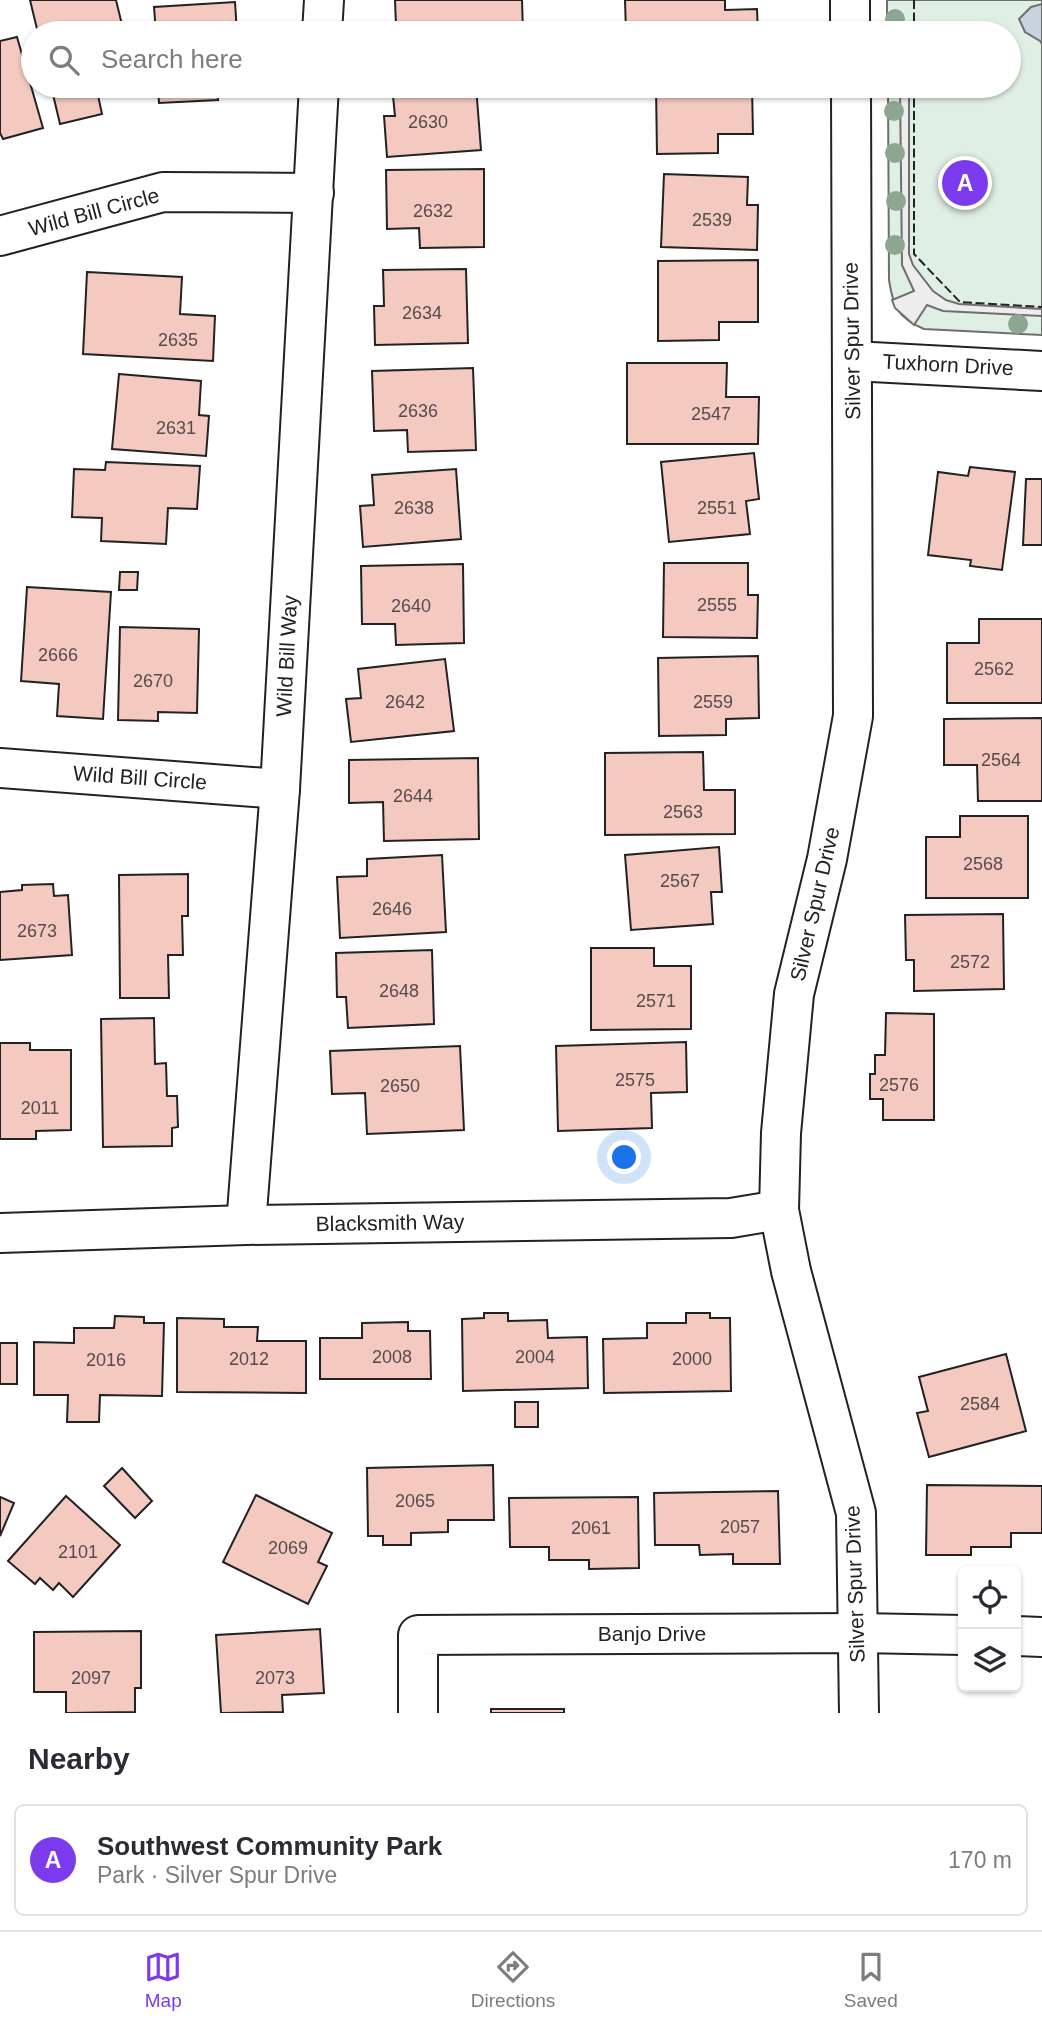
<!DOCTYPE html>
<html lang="en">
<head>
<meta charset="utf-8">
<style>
  body { margin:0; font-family:Arial,sans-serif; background:#f2f2f3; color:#2b2b33 }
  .controls { position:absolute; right:21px; bottom:21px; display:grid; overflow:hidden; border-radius:10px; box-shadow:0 2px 5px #0004 }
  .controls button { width:63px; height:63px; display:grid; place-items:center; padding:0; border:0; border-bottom:2px solid #e1e1e2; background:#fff; color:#2b2b33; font:35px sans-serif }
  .you { position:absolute; left:625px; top:1158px; width:24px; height:24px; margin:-18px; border:5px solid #fff; border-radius:50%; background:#1a73e8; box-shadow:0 0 0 10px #1a73e833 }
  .badge { display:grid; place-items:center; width:46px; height:46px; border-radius:50%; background:#7c3aed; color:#fff; font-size:23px; font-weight:700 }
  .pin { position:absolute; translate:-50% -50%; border:4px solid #fff; box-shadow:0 2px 7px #0006 }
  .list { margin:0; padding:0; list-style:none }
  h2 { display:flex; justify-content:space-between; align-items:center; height:91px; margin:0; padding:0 28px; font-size:30px }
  h2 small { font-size:23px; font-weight:400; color:#7c7c81 }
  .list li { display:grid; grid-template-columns:46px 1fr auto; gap:21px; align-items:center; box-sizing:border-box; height:112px; margin:0 14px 14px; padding:0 14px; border:2px solid #e1e1e2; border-radius:10px }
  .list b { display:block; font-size:26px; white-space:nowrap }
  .list p { margin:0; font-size:23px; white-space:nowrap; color:#7c7c81 }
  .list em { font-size:23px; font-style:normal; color:#7c7c81 }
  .icon { flex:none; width:38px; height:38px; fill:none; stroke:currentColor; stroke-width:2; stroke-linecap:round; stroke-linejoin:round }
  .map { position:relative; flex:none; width:1042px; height:1713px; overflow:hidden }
  .search { position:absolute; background:#fff; box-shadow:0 2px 5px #0004; left:21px; right:21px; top:21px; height:77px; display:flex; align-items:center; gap:18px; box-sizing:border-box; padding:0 24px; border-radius:38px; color:#7c7c81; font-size:26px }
  .sheet { height:217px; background:#fff }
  nav { display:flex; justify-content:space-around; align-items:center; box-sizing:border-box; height:98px; border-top:2px solid #e1e1e2; background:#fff; font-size:19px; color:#7c7c81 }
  nav a { display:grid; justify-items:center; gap:4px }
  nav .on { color:#7c3aed }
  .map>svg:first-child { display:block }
  .green { fill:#e0efe3; stroke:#6f6f6f; stroke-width:2 }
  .parking { fill:#ededed; stroke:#6f6f6f; stroke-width:2 }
  .water { fill:#c7d3dd; stroke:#6f6f6f; stroke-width:2 }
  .building { fill:#f3c9c0; stroke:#222; stroke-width:2 }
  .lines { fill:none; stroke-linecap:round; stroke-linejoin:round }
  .minor-casing { stroke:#222; stroke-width:42 }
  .minor { stroke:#fff; stroke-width:38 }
  .fence { stroke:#222; stroke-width:2; stroke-dasharray:9 3.5; stroke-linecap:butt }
  .tree { fill:#8da692 }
  .labels { text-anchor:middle; stroke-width:5; stroke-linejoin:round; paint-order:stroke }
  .number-label { font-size:18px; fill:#564c4a }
  .street-label { font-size:21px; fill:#222; stroke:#fff }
</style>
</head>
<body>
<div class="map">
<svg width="1042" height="1713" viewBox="0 0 1042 1713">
  <rect width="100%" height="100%" fill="#fff"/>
  <path class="green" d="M887,0H1042V335L924,329C898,318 893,307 889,280L888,86H1009V33H887Z"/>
  <polygon class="parking" points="900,86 909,86 909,254 913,265 933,291 946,300 959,304 1042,309 1042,316 943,311 927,305 914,325 895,308 892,300 914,291 902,265"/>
  <polygon class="water" points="1042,4 1042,44 1040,41 1025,32 1019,19 1031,7"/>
  <g class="building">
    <polygon points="30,0 116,0 124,33 38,33"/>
    <polygon points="395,0 522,0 523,33 430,33 429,24 396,25"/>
    <polygon points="625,0 725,0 725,10 757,9 758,33 626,33"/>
    <polygon points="235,2 237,33 156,33 154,7"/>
    <polygon points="17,37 43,128 3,139 0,133 0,41"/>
    <polygon points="51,86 96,86 102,114 60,124"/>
    <polygon points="158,86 217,86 218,100 159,103"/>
    <polygon points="392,86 476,86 481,150 387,157 384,116 395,116"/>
    <polygon points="656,86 752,86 753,134 718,134 718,153 657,154"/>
    <polygon points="484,169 484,247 420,248 419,228 387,229 386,170"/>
    <polygon points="664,174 748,177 747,205 758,205 757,250 661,247"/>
    <polygon points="758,260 758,322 719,322 719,340 658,341 658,261"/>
    <polygon points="466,269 468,343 375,345 374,306 384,306 383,270"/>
    <polygon points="87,272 182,277 180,314 215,316 213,361 83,354"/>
    <polygon points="627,363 727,363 726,397 759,397 758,444 627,444"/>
    <polygon points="473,368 476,450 408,452 407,430 374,431 372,371"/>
    <polygon points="119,374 201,381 199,415 209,416 206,456 112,449"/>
    <polygon points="754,453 759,499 746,501 750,534 669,542 661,462"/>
    <polygon points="106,462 200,466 197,509 168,508 166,544 101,541 102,518 72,517 74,469 105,470"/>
    <polygon points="970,467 1015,472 1002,570 970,566 971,560 928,555 938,472 968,476"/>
    <polygon points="456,469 461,539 363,547 360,506 374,505 372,475"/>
    <polygon points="1026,479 1042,479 1042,545 1023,545"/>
    <polygon points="664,563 748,563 748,595 758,595 757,638 663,637"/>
    <polygon points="463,564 464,643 396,645 395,624 362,624 361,566"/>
    <polygon points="120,572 138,572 137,590 119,590"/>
    <polygon points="27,587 111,592 103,719 57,716 59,684 21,681"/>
    <polygon points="979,619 1042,619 1042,703 947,703 947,643 979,643"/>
    <polygon points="120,627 199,629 197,713 158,712 158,721 118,720"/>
    <polygon points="758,656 759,718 726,719 726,735 659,736 658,658"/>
    <polygon points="445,659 454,731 351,742 346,699 361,698 358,669"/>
    <polygon points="1042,718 1042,801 978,801 977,765 944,765 944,719"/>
    <polygon points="703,752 704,790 735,790 735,834 605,835 605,753"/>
    <polygon points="478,758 479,839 384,841 383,802 349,803 349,760"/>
    <polygon points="960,816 1028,816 1028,898 926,898 926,837 960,837"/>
    <polygon points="719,847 722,892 711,892 713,924 631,930 625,855"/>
    <polygon points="442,855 446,932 340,938 337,877 367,876 367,859"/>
    <polygon points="188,874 188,916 182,916 183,955 168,955 169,998 120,998 119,875"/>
    <polygon points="53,884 54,896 68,895 72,955 0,960 0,892 22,890 22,885"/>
    <polygon points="1003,914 1004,989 914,991 914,960 906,960 905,915"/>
    <polygon points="591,948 654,948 654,966 691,966 691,1029 591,1030"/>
    <polygon points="432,950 434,1024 348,1028 346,997 337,997 336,953"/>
    <polygon points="886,1013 934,1014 934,1120 883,1120 883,1099 870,1099 870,1074 875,1074 875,1055 885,1055"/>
    <polygon points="154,1018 155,1064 166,1063 167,1096 177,1096 178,1127 172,1128 172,1146 103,1147 101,1019"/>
    <polygon points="686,1042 687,1092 651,1093 652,1128 558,1131 556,1046"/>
    <polygon points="0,1043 30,1043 30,1050 71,1050 71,1130 36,1131 36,1139 0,1139"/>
    <polygon points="460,1046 464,1130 367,1134 365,1093 332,1094 330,1051"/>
    <polygon points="484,1313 508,1313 508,1321 547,1320 548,1338 587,1337 588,1388 463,1391 462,1319 484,1318"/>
    <polygon points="686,1313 710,1313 710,1318 730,1318 731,1391 604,1393 603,1339 647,1338 647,1323 686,1323"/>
    <polygon points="115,1316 144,1317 144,1323 164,1323 162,1396 100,1395 99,1422 67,1422 68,1395 34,1395 34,1342 74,1343 74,1328 114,1328"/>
    <polygon points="177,1318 224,1319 224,1327 258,1327 257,1341 306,1341 306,1393 177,1392"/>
    <polygon points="408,1322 408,1331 430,1331 431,1379 320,1379 320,1338 362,1338 362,1323"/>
    <rect x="0" y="1343" width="17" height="41"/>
    <polygon points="1006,1354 1026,1431 929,1457 917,1413 928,1411 919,1377"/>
    <rect x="515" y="1402" width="23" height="25"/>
    <polygon points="493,1465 494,1520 448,1520 448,1532 411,1533 411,1545 383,1545 383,1536 368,1536 367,1468"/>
    <polygon points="122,1468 152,1501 135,1518 104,1486"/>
    <polygon points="927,1485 1042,1486 1042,1533 1011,1533 1011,1547 971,1547 971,1555 926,1555"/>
    <polygon points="778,1491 780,1564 733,1564 733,1554 700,1555 699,1545 655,1545 654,1493"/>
    <polygon points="256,1495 332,1533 318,1562 327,1566 308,1604 223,1562"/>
    <polygon points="66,1496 120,1545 73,1597 59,1583 53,1590 40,1578 35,1584 8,1561"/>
    <polygon points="0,1497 14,1503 0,1536"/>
    <polygon points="638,1497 639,1568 589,1569 589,1560 549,1560 549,1547 510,1547 509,1498"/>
    <polygon points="320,1629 324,1693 282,1695 283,1712 221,1713 216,1635"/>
    <polygon points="141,1631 141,1688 135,1688 135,1712 66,1713 66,1692 34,1692 34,1632"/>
    <rect x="491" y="1709" width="73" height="4"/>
  </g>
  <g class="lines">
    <g class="minor-casing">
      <g id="minor">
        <polyline points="850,0 850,33"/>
        <polyline points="322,33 324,0"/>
        <polyline points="851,86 853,716 827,859 794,994 781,1133 779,1210 791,1271 856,1513 859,1713"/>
        <polyline points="0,236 163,192 314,193"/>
        <polyline points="853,361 1042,371"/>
        <polyline points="0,768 280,789"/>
        <polyline points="246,1225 280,789 319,86"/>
        <polyline points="0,1233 246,1225 731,1218 779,1210"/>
        <polyline points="1016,1636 1042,1637"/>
        <polyline points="418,1713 418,1635 859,1633 963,1635"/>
      </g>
    </g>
    <use href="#minor" class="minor"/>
    <g class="fence">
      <polyline points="914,0 914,33"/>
      <polyline points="914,86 914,254 960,302 1042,307"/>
    </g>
  </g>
  <g class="tree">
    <circle cx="895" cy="19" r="10"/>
    <circle cx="894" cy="111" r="10"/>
    <circle cx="895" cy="153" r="10"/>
    <circle cx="896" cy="201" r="10"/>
    <circle cx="895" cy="245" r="10"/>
    <circle cx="1018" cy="324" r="10"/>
  </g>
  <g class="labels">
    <g class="number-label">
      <text x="428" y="128">2630</text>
      <text x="433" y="217">2632</text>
      <text x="712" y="226">2539</text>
      <text x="422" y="319">2634</text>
      <text x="178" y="346">2635</text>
      <text x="418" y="417">2636</text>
      <text x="711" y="420">2547</text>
      <text x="176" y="434">2631</text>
      <text x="414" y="514">2638</text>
      <text x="717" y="514">2551</text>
      <text x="717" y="611">2555</text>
      <text x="411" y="612">2640</text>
      <text x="58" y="661">2666</text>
      <text x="994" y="675">2562</text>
      <text x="153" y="687">2670</text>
      <text x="405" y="708">2642</text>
      <text x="713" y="708">2559</text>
      <text x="1001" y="766">2564</text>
      <text x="413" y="802">2644</text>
      <text x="683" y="818">2563</text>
      <text x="983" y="870">2568</text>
      <text x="680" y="887">2567</text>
      <text x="392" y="915">2646</text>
      <text x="37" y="937">2673</text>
      <text x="970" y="968">2572</text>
      <text x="399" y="997">2648</text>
      <text x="656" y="1007">2571</text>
      <text x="635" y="1086">2575</text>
      <text x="899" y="1091">2576</text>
      <text x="400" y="1092">2650</text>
      <text x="40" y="1114">2011</text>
      <text x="392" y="1363">2008</text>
      <text x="535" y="1363">2004</text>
      <text x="249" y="1365">2012</text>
      <text x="692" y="1365">2000</text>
      <text x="106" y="1366">2016</text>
      <text x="980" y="1410">2584</text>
      <text x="415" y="1507">2065</text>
      <text x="740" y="1533">2057</text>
      <text x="591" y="1534">2061</text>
      <text x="288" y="1554">2069</text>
      <text x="78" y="1558">2101</text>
      <text x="91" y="1684">2097</text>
      <text x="275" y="1684">2073</text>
    </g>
    <g class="street-label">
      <text transform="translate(94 212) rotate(-15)" y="7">Wild Bill Circle</text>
      <text transform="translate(852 341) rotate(-91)" y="7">Silver Spur Drive</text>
      <text transform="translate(948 365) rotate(3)" y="7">Tuxhorn Drive</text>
      <text transform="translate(287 656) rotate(-87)" y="7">Wild Bill Way</text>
      <text transform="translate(140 778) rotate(4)" y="7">Wild Bill Circle</text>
      <text transform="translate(815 904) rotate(-77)" y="7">Silver Spur Drive</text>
      <text transform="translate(390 1223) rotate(-1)" y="7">Blacksmith Way</text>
      <text transform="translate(855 1584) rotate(-92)" y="7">Silver Spur Drive</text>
      <text x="652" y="1641">Banjo Drive</text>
    </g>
  </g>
</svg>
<div class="controls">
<button><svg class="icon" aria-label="locate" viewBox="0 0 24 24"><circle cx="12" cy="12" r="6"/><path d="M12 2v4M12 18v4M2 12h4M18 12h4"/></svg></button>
<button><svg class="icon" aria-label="layers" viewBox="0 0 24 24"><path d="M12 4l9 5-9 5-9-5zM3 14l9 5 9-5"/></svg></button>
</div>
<div class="you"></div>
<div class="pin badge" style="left:965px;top:183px">A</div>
<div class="search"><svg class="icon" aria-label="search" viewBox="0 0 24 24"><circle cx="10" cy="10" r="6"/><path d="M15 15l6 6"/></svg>Search here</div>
</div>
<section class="sheet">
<h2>Nearby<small></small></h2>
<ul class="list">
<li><span class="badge">A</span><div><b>Southwest Community Park</b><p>Park · Silver Spur Drive</p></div><em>170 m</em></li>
</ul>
</section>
<nav>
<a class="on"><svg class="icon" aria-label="map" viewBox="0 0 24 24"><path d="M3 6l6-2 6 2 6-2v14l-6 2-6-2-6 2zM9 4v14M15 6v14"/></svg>Map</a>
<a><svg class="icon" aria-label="directions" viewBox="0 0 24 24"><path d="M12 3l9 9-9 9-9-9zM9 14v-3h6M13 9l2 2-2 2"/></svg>Directions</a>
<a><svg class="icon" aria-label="saved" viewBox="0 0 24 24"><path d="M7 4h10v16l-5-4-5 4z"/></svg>Saved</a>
</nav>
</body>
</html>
